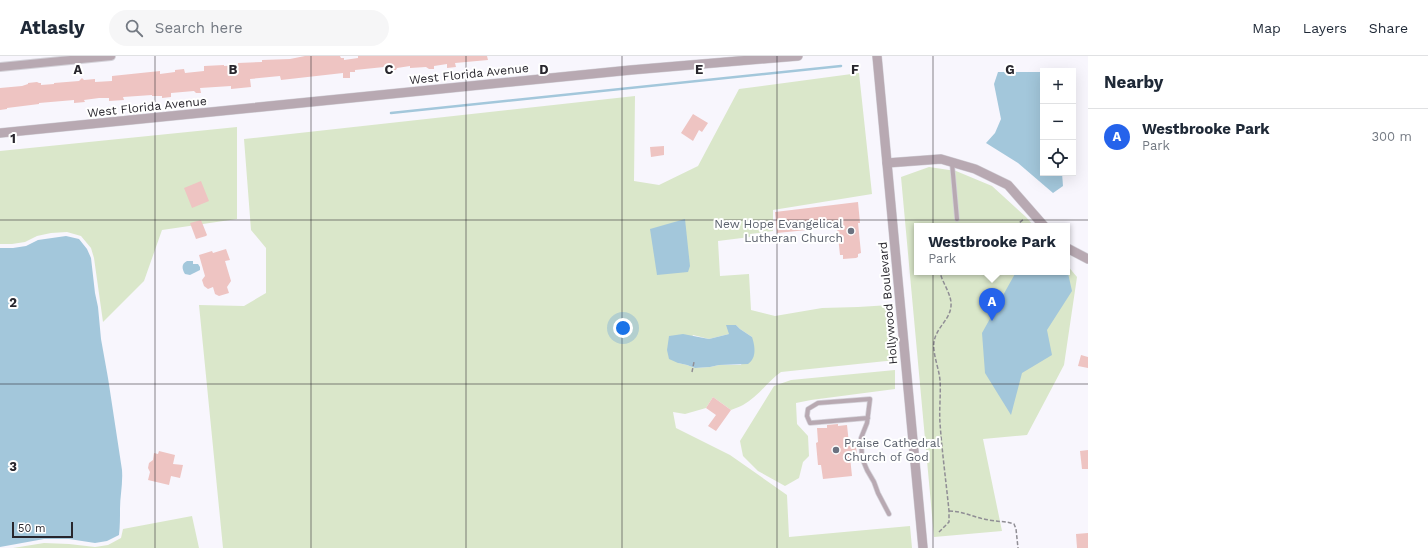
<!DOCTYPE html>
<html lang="en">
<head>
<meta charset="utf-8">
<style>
  body { margin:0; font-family:"Work Sans",sans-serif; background:#f6f6f7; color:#1f2937 }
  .controls { position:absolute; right:12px; top:12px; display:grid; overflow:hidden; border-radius:0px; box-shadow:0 4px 16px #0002 }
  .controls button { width:36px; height:36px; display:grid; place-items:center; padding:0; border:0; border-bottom:1px solid #e0e1e3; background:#fff; color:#1f2937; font:20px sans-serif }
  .scale { position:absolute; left:12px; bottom:10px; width:61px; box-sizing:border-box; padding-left:4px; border:2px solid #28262d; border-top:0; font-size:11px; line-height:14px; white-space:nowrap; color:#28262d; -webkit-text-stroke:3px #fff; paint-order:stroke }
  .you { position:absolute; left:623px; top:272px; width:14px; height:14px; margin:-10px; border:3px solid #fff; border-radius:50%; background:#1a73e8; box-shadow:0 0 0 6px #1a73e833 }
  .badge { display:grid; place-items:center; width:26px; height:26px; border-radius:50%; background:#2563eb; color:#fff; font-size:13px; font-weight:700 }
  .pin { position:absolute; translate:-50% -33px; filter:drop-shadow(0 1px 2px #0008) }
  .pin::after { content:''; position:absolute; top:21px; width:14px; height:12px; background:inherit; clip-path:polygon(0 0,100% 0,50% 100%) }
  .popup { position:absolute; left:914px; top:167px; width:156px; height:52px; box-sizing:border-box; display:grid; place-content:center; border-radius:0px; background:#fff; filter:drop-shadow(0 1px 3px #0005); font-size:13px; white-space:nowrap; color:#747a83 }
  .popup b { font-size:15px; color:#1f2937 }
  .popup::after { content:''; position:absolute; left:50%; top:100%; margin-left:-8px; border:8px solid transparent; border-top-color:#fff }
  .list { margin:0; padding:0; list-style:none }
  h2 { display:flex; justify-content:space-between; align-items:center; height:52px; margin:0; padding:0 16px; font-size:17px }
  h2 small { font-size:13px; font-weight:400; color:#747a83 }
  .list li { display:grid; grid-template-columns:26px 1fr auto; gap:12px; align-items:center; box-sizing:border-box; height:56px; padding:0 16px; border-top:1px solid #e0e1e3 }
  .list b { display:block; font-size:15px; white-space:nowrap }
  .list p { margin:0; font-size:13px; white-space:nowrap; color:#747a83 }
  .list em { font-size:13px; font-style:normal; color:#747a83 }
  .icon { flex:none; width:22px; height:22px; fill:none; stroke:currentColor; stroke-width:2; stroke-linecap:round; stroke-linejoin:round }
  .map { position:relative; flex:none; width:1088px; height:492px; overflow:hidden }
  header { display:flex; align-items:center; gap:24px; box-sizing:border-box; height:56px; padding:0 20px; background:#fff; border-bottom:1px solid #e0e1e3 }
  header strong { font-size:19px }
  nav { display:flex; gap:22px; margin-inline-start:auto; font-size:14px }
  .search { width:280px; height:36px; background:#f6f6f7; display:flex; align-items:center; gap:10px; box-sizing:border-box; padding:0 14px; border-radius:22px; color:#747a83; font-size:15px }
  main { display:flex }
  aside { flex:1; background:#fff }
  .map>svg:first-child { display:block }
  .green { fill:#dae7ca; fill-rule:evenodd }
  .water { fill:#a3c7db }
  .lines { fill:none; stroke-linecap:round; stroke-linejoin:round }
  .stream { stroke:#a3c7db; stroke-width:2.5 }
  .building { fill:#eec4c2 }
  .service-casing { stroke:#d3d1d8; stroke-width:5.5 }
  .minor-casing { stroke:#d3d1d8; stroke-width:10 }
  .tertiary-casing { stroke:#d3d1d8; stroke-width:10 }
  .path { stroke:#908e95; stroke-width:1.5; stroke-dasharray:4 2; stroke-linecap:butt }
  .service { stroke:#b8a9b2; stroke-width:4 }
  .minor { stroke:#b8a9b2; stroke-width:8 }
  .tertiary { stroke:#b8a9b2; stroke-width:9 }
  .grid { fill:none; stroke:#28262d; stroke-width:1; stroke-opacity:0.55 }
  .worship-dot { fill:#6b7280; stroke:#fff; stroke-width:1.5 }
  .labels { text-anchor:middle; stroke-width:4; stroke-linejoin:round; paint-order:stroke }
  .street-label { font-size:12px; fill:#28262d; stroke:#fff }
  .worship-label { font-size:12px; fill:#5b616d; stroke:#fff; text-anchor:end }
  .grid-label { font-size:13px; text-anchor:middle; font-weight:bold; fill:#28262d; stroke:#fff; stroke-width:4; stroke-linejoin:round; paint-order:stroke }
</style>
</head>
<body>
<header>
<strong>Atlasly</strong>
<div class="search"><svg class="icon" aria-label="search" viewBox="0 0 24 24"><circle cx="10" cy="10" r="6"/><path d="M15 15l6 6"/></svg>Search here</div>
<nav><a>Map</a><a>Layers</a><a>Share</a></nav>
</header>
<main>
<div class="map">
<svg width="1088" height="492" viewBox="0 0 1088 492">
  <rect width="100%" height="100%" fill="#f8f6fd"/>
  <g class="green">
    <path d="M859,17L872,138L773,154V175L750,178V181L718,185L720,220L749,218L751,254L775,260L822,252L858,251L890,249L896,304L781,316C768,325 758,341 743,349C740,351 735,352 731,354L713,341L706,352L685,358L673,356L676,372L730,399L787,439L789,481L910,470L912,492H223L199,249L244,250L266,237V192L251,174L244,83L635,40L634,125L659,129L698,110L739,33ZM736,269L740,273L752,281L741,309H719L710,311L695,312L687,309L678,307L693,279L709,283L729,278Z"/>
    <polygon points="237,71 237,163 162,174 144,225 103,266 94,202 91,192 81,180 67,176 51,177 37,180 25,186 12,188 0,188 0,95"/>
    <polygon points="929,111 956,115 992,130 1026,161 1034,170 917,170 917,216 1067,216 1067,209 1077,221 1064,309 1027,379 983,383 1002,475 934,481 901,121"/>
    <polygon points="895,314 895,333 811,344 796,347 797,368 808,380 809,400 803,406 799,422 785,430 758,415 743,400 740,385 774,330 791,324"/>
    <polygon points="192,460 199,492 13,492 44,487 69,488 95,491 108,489 121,482 123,473"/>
  </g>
  <g class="water">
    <polygon points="998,16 1043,16 1043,117 1062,117 1063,130 1053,137 1018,107 986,87 995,77 1001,63 994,28"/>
    <polygon points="685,163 690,210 688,216 657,219 650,173"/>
    <path d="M66,180L79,183L87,193L91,202L95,237L98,251L101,283L108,322L122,414C123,428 120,440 120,453C120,462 120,470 119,479L107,485L95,487L69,483H44L0,491V192H13L26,190L38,184Z"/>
    <path d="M187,205H193V208H198L200,211V214L190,219L185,218C182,213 181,208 187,205Z"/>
    <polygon points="1016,216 1063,216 1068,217 1072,235 1047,274 1052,299 1022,317 1011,359 985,317 982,277"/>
    <path d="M726,269H736L740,273L752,281C755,290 757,302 748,308L719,309L710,311L695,312L687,309L678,307L669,303L667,294L669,280L683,278L709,283L729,278Z"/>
  </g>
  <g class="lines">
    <polyline class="stream" points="391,57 841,10"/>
  </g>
  <g class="building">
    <polygon points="305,0 340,0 341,2 344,2 344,4 358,2 358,0 487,0 488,4 455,7 456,11 447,12 447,8 434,10 434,13 429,13 426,11 410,12 410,10 397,12 396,14 385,15 384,11 355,14 355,16 350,16 350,22 343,22 343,17 281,24 280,20 250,23 251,31 231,33 231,30 200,32 201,37 196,37 194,35 171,37 171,41 162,42 162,40 152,40 152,39 123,41 124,44 109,45 109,42 99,42 84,44 85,46 74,47 74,44 39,47 39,48 7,52 7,53 0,54 0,32 22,30 28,28 28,27 37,26 39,27 41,27 41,29 54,28 54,27 79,25 82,22 84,24 95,23 95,26 112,25 112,20 160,15 160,18 175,16 175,14 184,13 185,17 204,15 204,10 224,9 224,10 238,9 238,7 262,6 262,4 290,3"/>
    <polygon points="693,58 708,67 702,76 699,74 693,85 681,77"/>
    <polygon points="664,90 664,99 651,101 650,91"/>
    <polygon points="201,125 209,145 192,152 184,132"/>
    <polygon points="858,146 860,167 858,167 861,197 858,198 858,201 856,202 843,203 843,199 840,199 837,171 777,177 775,156"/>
    <polygon points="201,164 207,179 206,180 196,183 190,167"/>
    <polygon points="226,193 230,204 225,205 231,225 227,231 229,237 219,240 215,238 213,231 208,233 204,230 202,224 205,220 199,199 212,195 213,197"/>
    <polygon points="1081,299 1088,301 1088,312 1078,310"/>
    <polygon points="713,341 731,354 716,375 708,370 716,359 706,352"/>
    <polygon points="838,368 838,370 847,369 849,388 856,387 857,401 850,401 852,420 823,423 821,409 818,409 816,387 818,386 817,372 827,372 827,369"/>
    <polygon points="1088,394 1088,413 1082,413 1080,395"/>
    <polygon points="159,395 175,399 173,408 183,409 180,422 171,420 169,429 148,424 150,416 148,412 149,407 153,404 154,397 158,398"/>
    <polygon points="1088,477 1088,492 1077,492 1076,478"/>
  </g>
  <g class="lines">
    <g class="service-casing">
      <g id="service">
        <polyline points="952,107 957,163"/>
        <polyline points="868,362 810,367 807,360 808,353 818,347 870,343 867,367 861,382 862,402 867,414 874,426 878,437 889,458"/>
      </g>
    </g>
    <g class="minor-casing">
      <polyline id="minor" points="0,11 111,0"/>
    </g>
    <g class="tertiary-casing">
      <g id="tertiary">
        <polyline points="877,0 923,492"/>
        <polyline points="0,77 631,14 798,0"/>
        <polyline points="887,107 941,103 975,113 1008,129 1044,170"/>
        <polyline points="1067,192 1088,203"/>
      </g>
    </g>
    <g class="path">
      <polyline points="1015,170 1024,163"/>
      <polyline points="692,316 694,306"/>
      <path d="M949,455C963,455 975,462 989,464C998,466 1006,465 1014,468L1016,473L1018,492"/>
      <path d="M939,476L949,466V455C946,425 942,396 940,367C939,353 941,338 940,324C939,314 935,304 934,294C931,274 950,266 951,250C952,238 942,227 940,216"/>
    </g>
    <use href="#service" class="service"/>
    <use href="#minor" class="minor"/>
    <use href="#tertiary" class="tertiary"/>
  </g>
  <path class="grid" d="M155,0V492M311,0V492M466,0V492M622,0V492M777,0V492M933,0V492M0,164H1088M0,328H1088"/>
  <g class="worship-dot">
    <circle cx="851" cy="175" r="4"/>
    <circle cx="836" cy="394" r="4"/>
  </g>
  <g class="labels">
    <g class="street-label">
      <text transform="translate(469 18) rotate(-6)" y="4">West Florida Avenue</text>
      <text transform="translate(147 51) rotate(-6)" y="4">West Florida Avenue</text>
      <text transform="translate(888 247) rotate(-95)" y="4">Hollywood Boulevard</text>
    </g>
    <g class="worship-label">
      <text x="843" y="172">New Hope Evangelical<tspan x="843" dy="14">Lutheran Church</tspan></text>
      <text x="844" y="391" text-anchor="start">Praise Cathedral<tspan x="844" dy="14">Church of God</tspan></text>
    </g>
  </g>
  <g class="grid-label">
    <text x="78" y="18">A</text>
    <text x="233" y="18">B</text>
    <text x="389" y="18">C</text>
    <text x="544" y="18">D</text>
    <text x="699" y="18">E</text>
    <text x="855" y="18">F</text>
    <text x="1010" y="18">G</text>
    <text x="13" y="87">1</text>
    <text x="13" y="251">2</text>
    <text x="13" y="415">3</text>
  </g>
</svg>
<div class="controls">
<button>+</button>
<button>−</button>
<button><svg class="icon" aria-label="locate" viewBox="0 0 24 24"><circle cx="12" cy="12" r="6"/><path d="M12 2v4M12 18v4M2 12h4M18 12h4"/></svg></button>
</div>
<div class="scale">50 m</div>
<div class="you"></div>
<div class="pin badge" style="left:992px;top:265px">A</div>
<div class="popup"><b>Westbrooke Park</b>Park</div>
</div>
<aside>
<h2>Nearby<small></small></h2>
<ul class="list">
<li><span class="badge">A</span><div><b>Westbrooke Park</b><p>Park</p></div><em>300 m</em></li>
</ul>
</aside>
</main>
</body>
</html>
